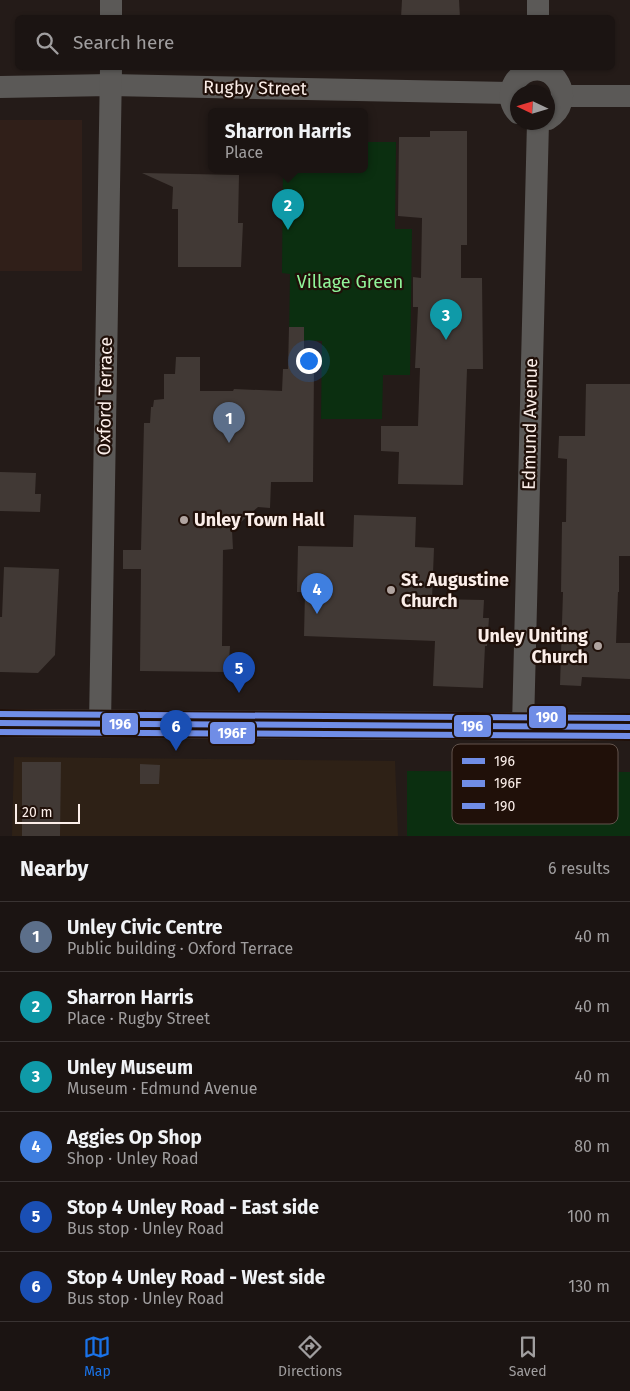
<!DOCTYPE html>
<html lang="en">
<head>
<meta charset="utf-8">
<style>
  body { margin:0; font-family:"Fira Sans",sans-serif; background:#241d1b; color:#f1f3f6 }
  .compass { position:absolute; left:510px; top:85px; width:45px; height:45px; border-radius:50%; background:#1b1412; box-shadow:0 1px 4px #0004; rotate:274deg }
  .scale { position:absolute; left:15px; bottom:12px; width:65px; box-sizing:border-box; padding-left:5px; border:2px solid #fbeee9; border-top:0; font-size:14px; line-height:18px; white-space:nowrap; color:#fbeee9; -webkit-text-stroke:4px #201009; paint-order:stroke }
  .you { position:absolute; left:308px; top:360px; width:18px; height:18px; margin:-12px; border:4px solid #fff; border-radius:50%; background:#1a73e8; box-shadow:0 0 0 8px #1a73e833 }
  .badge { display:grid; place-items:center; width:32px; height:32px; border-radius:50%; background:#1a73e8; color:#fff; font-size:16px; font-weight:700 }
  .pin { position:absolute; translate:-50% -41px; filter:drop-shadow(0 1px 2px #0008) }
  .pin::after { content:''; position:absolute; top:26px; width:18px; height:15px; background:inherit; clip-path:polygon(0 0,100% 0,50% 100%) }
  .popup { position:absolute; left:208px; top:108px; width:160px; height:65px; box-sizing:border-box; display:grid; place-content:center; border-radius:8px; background:#1b1412; filter:drop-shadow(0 1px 4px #0005); font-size:16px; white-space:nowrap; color:#a09e9f }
  .popup b { font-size:19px; color:#f1f3f6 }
  .popup::after { content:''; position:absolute; left:50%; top:100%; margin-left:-10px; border:10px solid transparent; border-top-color:#1b1412 }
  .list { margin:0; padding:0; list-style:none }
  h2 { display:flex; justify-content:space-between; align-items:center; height:65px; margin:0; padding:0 20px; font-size:21px }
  h2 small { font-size:16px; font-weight:400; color:#a09e9f }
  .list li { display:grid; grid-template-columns:32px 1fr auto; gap:15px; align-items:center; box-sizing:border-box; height:70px; padding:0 20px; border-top:1px solid #393332 }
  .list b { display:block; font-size:19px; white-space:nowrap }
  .list p { margin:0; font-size:16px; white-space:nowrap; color:#a09e9f }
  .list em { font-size:16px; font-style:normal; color:#a09e9f }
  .icon { flex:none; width:28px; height:28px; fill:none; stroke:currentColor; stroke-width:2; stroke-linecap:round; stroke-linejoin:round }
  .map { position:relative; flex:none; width:630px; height:836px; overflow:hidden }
  .search { position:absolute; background:#1b1412; box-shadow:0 1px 4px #0004; left:15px; right:15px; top:15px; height:55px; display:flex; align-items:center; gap:12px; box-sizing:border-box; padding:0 18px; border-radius:8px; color:#a09e9f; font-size:19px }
  .sheet { height:485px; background:#1b1412 }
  nav { display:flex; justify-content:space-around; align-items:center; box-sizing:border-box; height:70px; border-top:1px solid #393332; background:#1b1412; font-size:14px; color:#a09e9f }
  nav a { display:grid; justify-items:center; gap:2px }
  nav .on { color:#1a73e8 }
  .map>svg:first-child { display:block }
  .commercial { fill:#2e2116 }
  .education { fill:#301f19 }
  .green { fill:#0b2f10 }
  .building { fill:#413935 }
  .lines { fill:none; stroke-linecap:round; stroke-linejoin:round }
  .minor { stroke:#5b5957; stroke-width:22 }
  .secondary { stroke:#5f5c59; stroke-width:28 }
  .bus-1-casing { stroke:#201009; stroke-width:10 }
  .bus-2-casing { stroke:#201009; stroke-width:10 }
  .bus-3-casing { stroke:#201009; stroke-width:10 }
  .bus-1 { stroke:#708de6; stroke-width:6 }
  .bus-2 { stroke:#708de6; stroke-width:6 }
  .bus-3 { stroke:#708de6; stroke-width:6 }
  .poi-dot { fill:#b0a4a0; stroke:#201009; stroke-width:2 }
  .labels { text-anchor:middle; stroke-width:4.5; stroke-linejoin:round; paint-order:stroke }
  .street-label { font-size:18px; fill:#fbeee9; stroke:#201009 }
  .park-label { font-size:18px; fill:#90f499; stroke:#201009 }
  .poi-label { font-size:18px; font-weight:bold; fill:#fbeee9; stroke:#201009; text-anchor:start }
  .key { fill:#201009; stroke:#62534c; stroke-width:1 }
  .key-label { font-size:14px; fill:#fbeee9 }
  .line-badge { stroke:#201009; stroke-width:2 }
  .badge-label { font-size:14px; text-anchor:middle; font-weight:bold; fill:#fff }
</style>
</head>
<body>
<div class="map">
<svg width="630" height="836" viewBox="0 0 630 836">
  <rect width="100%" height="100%" fill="#241b18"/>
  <polygon class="commercial" points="14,757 395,761 398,836 12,836"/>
  <rect class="education" x="0" y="120" width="82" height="151"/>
  <g class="green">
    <polygon points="364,142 396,142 395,229 412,229 410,375 383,375 382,419 321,419 322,341 289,340 290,274 282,273 283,169 364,169"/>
    <polygon points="407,771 630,772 630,836 407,836"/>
  </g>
  <g class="building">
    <polygon points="402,0 459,0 460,18 401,18"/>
    <polygon points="430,131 467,131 467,245 461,245 461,278 482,278 483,369 467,369 463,485 398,484 399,452 381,451 381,426 418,426 420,368 415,368 418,307 413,307 413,277 421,278 422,218 398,216 399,137 430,137"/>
    <polygon points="142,173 239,175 238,223 243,223 241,267 178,267 178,209 172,209 173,187"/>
    <polygon points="289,327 304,327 304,369 314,368 313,482 271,482 270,508 258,507 232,530 233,549 223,550 222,646 230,646 229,662 226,662 226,672 140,671 141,569 123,569 123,550 141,550 144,423 150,423 151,407 153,407 154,400 164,399 164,374 175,374 176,357 200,357 200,391 233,391 234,389 282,391 283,369 288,369"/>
    <polygon points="586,384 630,384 630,556 619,556 619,592 618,592 616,643 630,643 630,679 582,677 581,686 560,685 563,592 561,592 562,522 566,522 567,459 558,458 559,436 585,436"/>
    <polygon points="0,472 36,473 35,494 41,494 40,512 0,511"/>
    <polygon points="354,515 416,517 415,547 434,548 432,599 484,600 483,618 489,618 487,646 485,646 483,688 433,686 435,641 304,636 305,592 297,592 298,546 353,547"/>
    <polygon points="4,567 59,569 55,655 38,673 0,672 0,617 2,617"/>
    <polygon points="22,762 61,762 60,836 22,836"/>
    <polygon points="140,764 160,765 159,784 140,784"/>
  </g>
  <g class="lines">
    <g class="minor">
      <polyline points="538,0 538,18"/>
      <polyline points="111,18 111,0"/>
      <polyline points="0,87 110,85 510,93"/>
      <polyline points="562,96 630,96"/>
      <path d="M518,113C511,106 509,97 512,88C514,81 518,77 524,73C555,57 578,101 548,119"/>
      <polyline points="100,724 111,68"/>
      <polyline points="523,726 538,122"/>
    </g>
    <polyline class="secondary" points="0,723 630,727"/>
    <g class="bus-1-casing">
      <polyline id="bus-1" points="0,723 630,727"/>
    </g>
    <g class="bus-2-casing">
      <polyline id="bus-2" points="0,732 630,736"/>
    </g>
    <g class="bus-3-casing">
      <polyline id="bus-3" points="0,714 630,718"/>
    </g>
    <use href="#bus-1" class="bus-1"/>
    <use href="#bus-2" class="bus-2"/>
    <use href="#bus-3" class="bus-3"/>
  </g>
  <g class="poi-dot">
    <circle cx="184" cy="520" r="5"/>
    <circle cx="391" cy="590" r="5"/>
    <circle cx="598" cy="646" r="5"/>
  </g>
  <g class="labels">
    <g class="street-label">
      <text transform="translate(255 88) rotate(1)" y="6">Rugby Street</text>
      <text transform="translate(105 396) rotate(-89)" y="6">Oxford Terrace</text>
      <text transform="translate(530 424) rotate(-89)" y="6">Edmund Avenue</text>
    </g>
    <g class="park-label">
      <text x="350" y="288">Village Green</text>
    </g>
    <g class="poi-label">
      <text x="194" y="526">Unley Town Hall</text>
      <text x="401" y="586">St. Augustine<tspan x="401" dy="21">Church</tspan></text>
      <text x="588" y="642" text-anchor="end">Unley Uniting<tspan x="588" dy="21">Church</tspan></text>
    </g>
  </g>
  <rect x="452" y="744" width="166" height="80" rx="8" class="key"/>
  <rect x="462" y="758" width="23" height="6" fill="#708de6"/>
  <rect x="462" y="780" width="23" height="7" fill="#708de6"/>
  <rect x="462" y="803" width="23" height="6" fill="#708de6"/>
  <g class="key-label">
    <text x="494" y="766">196</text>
    <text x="494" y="788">196F</text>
    <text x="494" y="811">190</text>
  </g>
  <g class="line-badge">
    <rect x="528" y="705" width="39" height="24" rx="5" fill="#708de6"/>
    <rect x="101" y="712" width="38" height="24" rx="5" fill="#708de6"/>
    <rect x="453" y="714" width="39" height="24" rx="5" fill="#708de6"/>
    <rect x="209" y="721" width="47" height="24" rx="5" fill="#708de6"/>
  </g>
  <g class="badge-label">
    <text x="547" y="722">190</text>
    <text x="120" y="729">196</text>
    <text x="472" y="731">196</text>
    <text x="232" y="738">196F</text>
  </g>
</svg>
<svg class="compass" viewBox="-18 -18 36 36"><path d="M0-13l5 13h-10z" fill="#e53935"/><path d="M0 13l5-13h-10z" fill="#a09e9f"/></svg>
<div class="scale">20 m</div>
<div class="you"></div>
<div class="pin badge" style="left:229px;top:443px;background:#5c6f8a">1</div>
<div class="pin badge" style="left:288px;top:230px;background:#0f9aa8">2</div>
<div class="popup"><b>Sharron Harris</b>Place</div>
<div class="pin badge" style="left:446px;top:340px;background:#0f9aa8">3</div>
<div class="pin badge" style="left:317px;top:614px;background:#3f7fe0">4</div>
<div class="pin badge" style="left:239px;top:693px;background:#1a4fb4">5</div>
<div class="pin badge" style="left:176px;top:751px;background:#1a4fb4">6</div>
<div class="search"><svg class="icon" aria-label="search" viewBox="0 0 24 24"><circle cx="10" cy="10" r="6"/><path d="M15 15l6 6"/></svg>Search here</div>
</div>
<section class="sheet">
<h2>Nearby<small>6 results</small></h2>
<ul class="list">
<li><span class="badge" style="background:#5c6f8a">1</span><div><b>Unley Civic Centre</b><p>Public building · Oxford Terrace</p></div><em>40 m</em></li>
<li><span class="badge" style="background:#0f9aa8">2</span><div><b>Sharron Harris</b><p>Place · Rugby Street</p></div><em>40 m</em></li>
<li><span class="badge" style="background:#0f9aa8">3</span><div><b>Unley Museum</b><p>Museum · Edmund Avenue</p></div><em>40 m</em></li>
<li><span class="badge" style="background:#3f7fe0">4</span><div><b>Aggies Op Shop</b><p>Shop · Unley Road</p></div><em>80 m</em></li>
<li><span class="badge" style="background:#1a4fb4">5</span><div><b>Stop 4 Unley Road - East side</b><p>Bus stop · Unley Road</p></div><em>100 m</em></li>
<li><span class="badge" style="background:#1a4fb4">6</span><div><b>Stop 4 Unley Road - West side</b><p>Bus stop · Unley Road</p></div><em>130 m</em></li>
</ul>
</section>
<nav>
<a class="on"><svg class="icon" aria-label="map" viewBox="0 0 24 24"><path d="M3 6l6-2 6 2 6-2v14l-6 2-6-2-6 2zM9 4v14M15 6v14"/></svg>Map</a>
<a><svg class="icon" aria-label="directions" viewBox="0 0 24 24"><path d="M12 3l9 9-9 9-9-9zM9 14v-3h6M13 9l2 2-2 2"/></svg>Directions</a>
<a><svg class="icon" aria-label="saved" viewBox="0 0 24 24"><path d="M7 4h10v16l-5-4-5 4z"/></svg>Saved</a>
</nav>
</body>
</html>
